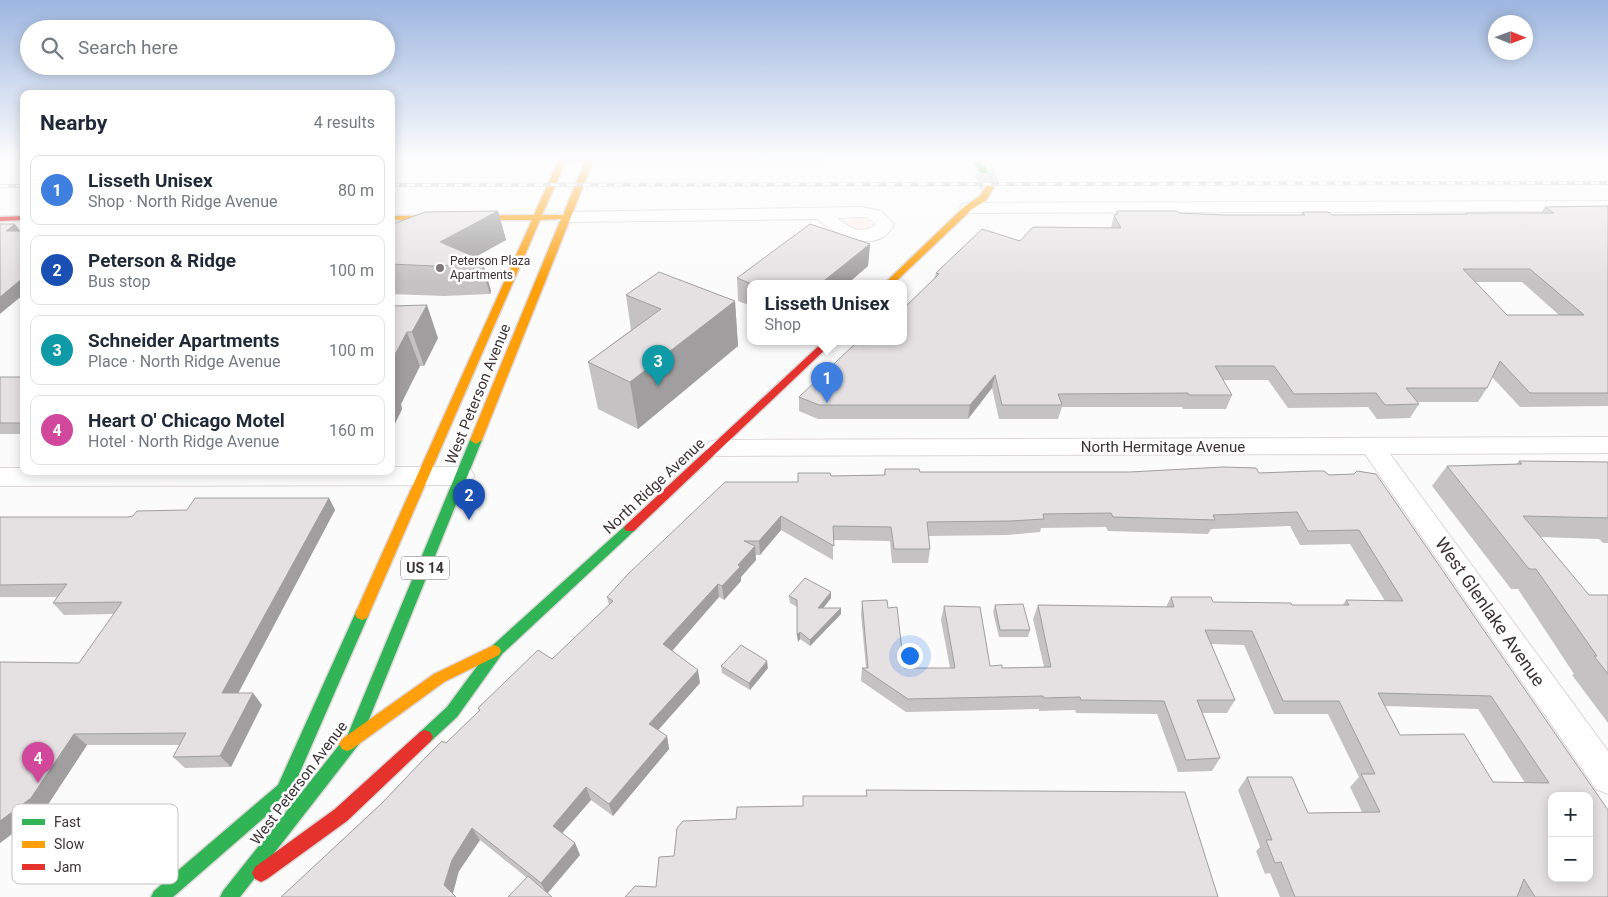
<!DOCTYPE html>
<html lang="en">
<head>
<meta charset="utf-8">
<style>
  body { margin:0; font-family:Roboto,sans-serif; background:#f2f2f3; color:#1f2937 }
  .controls { position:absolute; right:15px; bottom:15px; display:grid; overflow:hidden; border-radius:10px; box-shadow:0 2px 12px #0003 }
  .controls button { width:45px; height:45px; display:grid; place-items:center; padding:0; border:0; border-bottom:1px solid #e0e1e3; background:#fff; color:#1f2937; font:25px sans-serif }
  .compass { position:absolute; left:1488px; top:15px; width:45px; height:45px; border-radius:50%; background:#fff; box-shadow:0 2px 12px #0003; rotate:91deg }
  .you { position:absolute; left:909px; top:655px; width:18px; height:18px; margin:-12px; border:4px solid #fff; border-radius:50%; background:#1a73e8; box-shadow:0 0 0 8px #1a73e833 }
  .badge { display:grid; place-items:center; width:32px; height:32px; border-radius:50%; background:#0f766e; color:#fff; font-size:16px; font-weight:700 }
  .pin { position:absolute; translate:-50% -41px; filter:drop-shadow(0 1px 2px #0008) }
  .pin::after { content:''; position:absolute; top:26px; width:18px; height:15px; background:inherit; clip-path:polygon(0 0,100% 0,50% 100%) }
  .popup { position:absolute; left:747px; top:280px; width:160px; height:65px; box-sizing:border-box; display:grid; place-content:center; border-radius:10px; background:#fff; filter:drop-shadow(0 1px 4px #0005); font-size:16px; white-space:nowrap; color:#747a83 }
  .popup b { font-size:19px; color:#1f2937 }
  .popup::after { content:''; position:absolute; left:50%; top:100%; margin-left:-10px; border:10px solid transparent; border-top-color:#fff }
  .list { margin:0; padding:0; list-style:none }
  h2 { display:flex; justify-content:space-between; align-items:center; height:65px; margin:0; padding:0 20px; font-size:21px }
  h2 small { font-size:16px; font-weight:400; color:#747a83 }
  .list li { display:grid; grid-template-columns:32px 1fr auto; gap:15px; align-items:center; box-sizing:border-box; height:70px; margin:0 10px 10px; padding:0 10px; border:1px solid #e0e1e3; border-radius:10px }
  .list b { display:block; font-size:19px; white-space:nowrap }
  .list p { margin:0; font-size:16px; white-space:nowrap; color:#747a83 }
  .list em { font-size:16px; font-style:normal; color:#747a83 }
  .icon { flex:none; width:28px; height:28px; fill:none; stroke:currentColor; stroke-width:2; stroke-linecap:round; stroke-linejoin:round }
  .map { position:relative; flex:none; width:1608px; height:897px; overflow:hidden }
  .search { position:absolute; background:#fff; box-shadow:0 2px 12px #0003; left:20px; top:20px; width:375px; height:55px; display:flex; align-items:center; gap:12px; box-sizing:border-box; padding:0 18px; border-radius:28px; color:#747a83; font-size:19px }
  .panel { position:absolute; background:#fff; box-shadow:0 2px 12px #0003; left:20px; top:90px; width:375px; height:385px; border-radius:10px }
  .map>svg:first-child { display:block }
  .green { fill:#fdefeb }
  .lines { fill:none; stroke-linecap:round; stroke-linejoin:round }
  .secondary-tunnel { stroke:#d5d3d4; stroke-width:20; stroke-dasharray:20 10; stroke-linecap:butt }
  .street-casing { stroke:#dcd6d8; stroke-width:2 }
  .fast-casing { stroke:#dcd6d8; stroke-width:3 }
  .slow-casing { stroke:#dcd6d8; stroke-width:3 }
  .jam-casing { stroke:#dcd6d8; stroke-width:3 }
  .street { fill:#fefefe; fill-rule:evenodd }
  .fast { fill:#30b455; fill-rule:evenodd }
  .slow { fill:#ff9f0a; fill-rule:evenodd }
  .jam { fill:#e5322d; fill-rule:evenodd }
  .rail-casing { stroke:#c4c2c3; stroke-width:4 }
  .rail { stroke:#fff; stroke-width:2.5; stroke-dasharray:8; stroke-linecap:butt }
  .wall { fill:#c5c2c3; fill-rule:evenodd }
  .shaded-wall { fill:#a09e9f }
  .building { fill:#e5e1e3; stroke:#a09e9f; fill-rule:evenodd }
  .poi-dot { fill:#80797b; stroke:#fff; stroke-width:2 }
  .labels { text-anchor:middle; stroke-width:5; stroke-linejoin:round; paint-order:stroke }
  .far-poi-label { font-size:12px; fill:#3e3336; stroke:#fff; text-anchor:start }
  .shield { fill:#fff; stroke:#787072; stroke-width:1 }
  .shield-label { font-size:14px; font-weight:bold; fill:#3e3336 }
  .street-label { font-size:15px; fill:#3e3336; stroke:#fff }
  .near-street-label { font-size:18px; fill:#3e3336; stroke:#fff }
  .key { fill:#fff; stroke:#c5c2c3; stroke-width:1 }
  .key-label { font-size:14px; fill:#3e3336 }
</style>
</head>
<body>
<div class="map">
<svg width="1608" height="897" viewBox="0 0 1608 897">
  <rect width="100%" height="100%" fill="#fbfbfb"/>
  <g class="green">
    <polygon points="391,159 537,159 534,163 391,164"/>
    <polygon points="853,218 867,219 871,223 870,227 861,231 844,226 844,223"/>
  </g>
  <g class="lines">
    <polyline class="secondary-tunnel" points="984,171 990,187"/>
    <g class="street-casing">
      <g id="street">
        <polygon points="1608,201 1608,211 968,213 962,212 960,208 962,204 968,203"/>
        <path d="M861,207L881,211L894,224C878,257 836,235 817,219L565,222L559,221L557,217L559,213L565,212ZM866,217L876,224C862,236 850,228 837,218Z"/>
        <polygon points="1608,437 1608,453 1390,454 1608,751 1608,794 1596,789 1365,454 717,456 709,454 705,448 709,442 717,440"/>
        <polygon points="391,467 462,467 471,470 474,476 471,482 462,485 0,486 0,468 24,468 24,471 391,471"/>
      </g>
    </g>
    <g class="fast-casing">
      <g id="fast">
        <polygon points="971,159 978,159 988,171 987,173 981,173"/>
        <polygon points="476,436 482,440 359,744 240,897 220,897 223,891 348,734 470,440"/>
        <polygon points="630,523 634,525 636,528 634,531 502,654 457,717 430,742 425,744 420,742 417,737 420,732 447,707 492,646 626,525"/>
        <polygon points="362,608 367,610 369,614 290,795 173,897 151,897 154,891 278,785 355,614 357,610"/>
      </g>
    </g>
    <g class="slow-casing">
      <g id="slow">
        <polygon points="559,159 567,159 542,215 563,215 586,159 594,159 482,440 476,444 470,440 561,219 540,220 369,614 367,618 362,620 357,618 355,614 532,220 391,220 391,216 534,215"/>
        <polygon points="987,185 994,187 986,200 971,210 893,284 884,284 965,206 980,196"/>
        <polygon points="494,645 499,647 501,651 499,655 444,682 352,749 347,751 342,749 339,744 342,739 434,674"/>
      </g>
    </g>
    <g class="jam-casing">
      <g id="jam">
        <polygon points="559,159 827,159 823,161 562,162 559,162"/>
        <polygon points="24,216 24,220 0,221 0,217"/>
        <polygon points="823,342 833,342 634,531 626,531 624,528 626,525"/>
        <polygon points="425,730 430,732 433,737 430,742 347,821 267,879 261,882 255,879 252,873 255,867 335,809 420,732"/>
      </g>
    </g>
    <use href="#street" class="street"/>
    <use href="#fast" class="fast"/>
    <use href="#slow" class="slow"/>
    <use href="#jam" class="jam"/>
    <g class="rail-casing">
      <g id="rail">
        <polyline points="391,185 1608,183"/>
        <polyline points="0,186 24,186"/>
      </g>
    </g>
    <use href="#rail" class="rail"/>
  </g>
  <g class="wall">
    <path d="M1608,206V406L1520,407L1492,377L1487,388L1478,402H1417L1419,404L1410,418L1377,419L1368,407L1288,408L1268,380H1223L1232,395L1226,409H1183L1182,407H1062L1058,419H999L992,388L968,419H818L799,411V397L864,345L903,342L935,277L936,273L1020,241L1111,228L1114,215L1116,214L1117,211L1224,215H1301L1302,212L1332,215L1465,214L1466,213H1541L1545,207ZM1475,282H1522L1559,315H1507Z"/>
    <polygon points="498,211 506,240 475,257 482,260 491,291 490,294 444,296 391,294 391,225"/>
    <polygon points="870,244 868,266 847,284 751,284 751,306 738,301 737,278"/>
    <polygon points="626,295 735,301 738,346 638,429 598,409 588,362 631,330"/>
    <polygon points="391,306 438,338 424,366 420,366 401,404 402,409 391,432"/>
    <rect x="0" y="377" width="24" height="57"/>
    <polygon points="1519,461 1608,462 1608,543 1603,543 1599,539 1540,537 1589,595 1608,595 1608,723 1572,675 1574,674 1518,589 1511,589 1432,486 1447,466 1516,464"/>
    <path d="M885,469L920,472L1259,473L1313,471L1608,810V897H1280L1270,873L1265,874L1256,851L1260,847L1238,790L1247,777L1308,813L1362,812L1350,787L1359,777L1328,714H1274L1244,645L1211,644L1235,700L1227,713H1203L1220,758L1212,771L1178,772L1157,714L1076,713L1075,710L1039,711V709L906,712L861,681L862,668H866L861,614L862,601L888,608L904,668H950L941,620L944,606L990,666L1002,668L1044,667L1033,619L1038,605L1166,607L1171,597L1213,602L1292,605H1343L1346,600L1385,601L1350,544L1300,545L1290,526L1211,529L1208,534L1108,531L1106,527L1041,528L1040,532L1007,535L929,536L930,549L928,563H892L890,541L833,540V560L781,530L760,555H755L756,560L741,577V581L724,600L719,597L672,650L700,683L658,730L667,736L669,749L613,816L591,800L562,833L575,843L580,855L547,893L526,877L480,840L459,871L281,897L446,743L479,711L478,708L552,659L609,605L607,597L798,482L831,476L884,475ZM1385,706L1478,709L1525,783L1493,782L1400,735Z"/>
    <polygon points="329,498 335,510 238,693 262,705 231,767 185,768 173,757 180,745 87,745 45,809 0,843 0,662 79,663 114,614 64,615 53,603 57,597 0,597 0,517 128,517 187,510"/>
    <polygon points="789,596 831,598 823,608 841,608 841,614 810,646 800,639 798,642 797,607 790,603"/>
    <polygon points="995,605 1030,630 1028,637 999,637 993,612"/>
    <polygon points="721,666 768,668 750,690 722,673"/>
  </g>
  <g class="shaded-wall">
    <polygon points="498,211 506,240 463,264 440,242"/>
    <polygon points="15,224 22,234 6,231"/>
    <polygon points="870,244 868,266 847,284 820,284"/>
    <polygon points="482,260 491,291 490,294 481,264"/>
    <polygon points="24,277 24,294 0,314 0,297"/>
    <polygon points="735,301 738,346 638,429 630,382"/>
    <polygon points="427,305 438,338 424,366 412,332"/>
    <polygon points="407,332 420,366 401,404 402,409 391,432 391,362"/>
    <polygon points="995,375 992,388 968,419 970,405"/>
    <polygon points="329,498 335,510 232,705 222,693"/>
    <polygon points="781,516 781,530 760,555 759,541"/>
    <polygon points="755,546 756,560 741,577 741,581 724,600 722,586 738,565"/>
    <polygon points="718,584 719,597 666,658 663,644"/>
    <polygon points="831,592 831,598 818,615 818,608"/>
    <polygon points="841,608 841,614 810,646 810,640"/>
    <polygon points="800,632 800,639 798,642 797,635"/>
    <polygon points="767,661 768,668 750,690 749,683"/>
    <polygon points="698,670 700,683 652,737 649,724"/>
    <polygon points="253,693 262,705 231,767 220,756"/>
    <polygon points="74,734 87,745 45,809 0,843 0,821"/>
    <polygon points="667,736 669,749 613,816 609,804"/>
    <polygon points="586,787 591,800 558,838 553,826"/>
    <polygon points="472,828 480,840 459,871 452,897 444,885 452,860"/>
    <polygon points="575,843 580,855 547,894 541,883"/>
  </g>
  <g class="building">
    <path d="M1608,206V393H1530L1500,361L1487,388H1406L1419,404L1385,405L1376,393L1294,394L1274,366H1215L1232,395H1189L1188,393L1058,394L1062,405H1002L995,375L970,405H819L799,397L857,342L864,345L868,342H903V309L939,274L936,273L982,229L1020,241L1033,227L1121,228L1114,215L1118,214L1117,211H1177L1179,213L1224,215H1305L1302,212H1328L1332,215L1467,214L1466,213H1554L1545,207ZM1463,269H1530L1584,315H1507Z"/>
    <polygon points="498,211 440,242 482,260 481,264 434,266 391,264 391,225 425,212"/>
    <polygon points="0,224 15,224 6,231 24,231 24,277 0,297"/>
    <polygon points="810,224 870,244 820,284 811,284 808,283 807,284 752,284 737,278"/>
    <polygon points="659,272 735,301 630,382 588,362 661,309 626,295"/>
    <polygon points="427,305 412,332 407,332 391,362 391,306"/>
    <rect x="0" y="377" width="24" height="46"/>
    <polygon points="1519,461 1608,462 1608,518 1523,516 1589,595 1608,595 1608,674 1594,656 1597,656 1536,569 1529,569 1447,466 1522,464"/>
    <path d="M1223,467L1256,468L1259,473L1313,471H1324L1329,475L1354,474L1357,471L1376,474L1608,810V897H1535L1524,879L1517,897H1295L1281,862L1275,863L1266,840H1272L1247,777H1292L1308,813L1380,812L1361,774H1375L1339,701H1283L1252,631L1205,630L1235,700H1197L1220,758L1186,760L1164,701L1081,700L1080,697L1044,698L1043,696L908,699L862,668H868L862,601L887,600L888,608L897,607L904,668H955L944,606L980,607L990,666L1002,665V668L1051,667L1038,605L1174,607L1171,597H1211L1213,602L1291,603L1292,605H1349L1346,600L1403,601L1359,530L1308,531L1297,512L1213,515L1215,520L1113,517L1111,513L1043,514L1044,519L1010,521L927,522L930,549H894L891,527L833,526L834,546L781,516L759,541H744L755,546L738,565L740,567L722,586L718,584L663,644L698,670L649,724L667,736L609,804L586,787L553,826L575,843L541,883L472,828L452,860L444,885L456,897H281L381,804L424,759L442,741L446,743L480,710L478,708L538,650L552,659L613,601L607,597L629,573L725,482H798V473H830L831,476L885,475V469H919L920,472H1130ZM1378,693L1491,696L1549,783L1493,782L1464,734L1400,735ZM1552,796H1589V878H1552Z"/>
    <polygon points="195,498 329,498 222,693 253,693 220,756 173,757 186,733 74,734 31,798 0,821 0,662 79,663 122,602 53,603 67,584 0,585 0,517 128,517 133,516 137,511 187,510"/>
    <polygon points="805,578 831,592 818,608 841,608 810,640 800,632 797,635 797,600 789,596"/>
    <polygon points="1023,604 1030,630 1000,630 995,605"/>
    <polygon points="741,645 767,661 749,683 721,666"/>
    <polygon points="866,790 1185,792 1218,897 625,897 635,886 656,887 659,857 674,856 677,828 683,821 736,819 737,807 803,806 803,796 867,796"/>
    <polygon points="528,876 552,897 508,897"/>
  </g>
  <linearGradient id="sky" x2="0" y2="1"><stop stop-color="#9db6e0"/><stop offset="0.56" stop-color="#fdfdfd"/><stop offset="1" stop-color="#fdfdfd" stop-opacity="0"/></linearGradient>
  <rect width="1608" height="284" fill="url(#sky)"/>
  <circle class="poi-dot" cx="440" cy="268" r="5"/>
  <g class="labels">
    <g class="far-poi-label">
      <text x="450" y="265">Peterson Plaza<tspan x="450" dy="14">Apartments</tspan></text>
    </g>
    <rect class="shield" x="401" y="556.5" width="48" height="23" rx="4"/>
    <g class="shield-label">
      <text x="425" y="573">US 14</text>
    </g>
    <g class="street-label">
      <text transform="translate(478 394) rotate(-68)" y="5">West Peterson Avenue</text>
      <text x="1163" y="452">North Hermitage Avenue</text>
      <text transform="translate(654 486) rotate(-43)" y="5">North Ridge Avenue</text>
      <text transform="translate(299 783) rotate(-53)" y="5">West Peterson Avenue</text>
    </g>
    <g class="near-street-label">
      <text transform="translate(1490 612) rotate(55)" y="6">West Glenlake Avenue</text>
    </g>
  </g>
  <rect x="12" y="804" width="166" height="80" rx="8" class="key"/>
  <rect x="22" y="819" width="23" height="6" fill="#30b455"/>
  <rect x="22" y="841" width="23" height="7" fill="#ff9f0a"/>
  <rect x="22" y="864" width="23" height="6" fill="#e5322d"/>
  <g class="key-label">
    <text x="54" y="827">Fast</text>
    <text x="54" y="849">Slow</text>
    <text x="54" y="872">Jam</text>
  </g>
</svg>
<div class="controls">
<button>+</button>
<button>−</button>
</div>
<svg class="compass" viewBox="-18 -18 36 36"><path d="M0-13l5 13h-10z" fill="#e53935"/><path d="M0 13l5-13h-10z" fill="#747a83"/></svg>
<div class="you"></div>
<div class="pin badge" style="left:827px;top:403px;background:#3f7fe0">1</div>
<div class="popup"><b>Lisseth Unisex</b>Shop</div>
<div class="pin badge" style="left:469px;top:520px;background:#1a4fb4">2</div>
<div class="pin badge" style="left:658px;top:386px;background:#0f9aa8">3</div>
<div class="pin badge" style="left:38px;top:783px;background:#d1479c">4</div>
<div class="search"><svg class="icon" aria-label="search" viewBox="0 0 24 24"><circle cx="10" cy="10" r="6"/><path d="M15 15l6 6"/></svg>Search here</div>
<section class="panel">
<h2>Nearby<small>4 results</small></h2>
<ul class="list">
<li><span class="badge" style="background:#3f7fe0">1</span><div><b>Lisseth Unisex</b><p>Shop · North Ridge Avenue</p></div><em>80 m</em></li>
<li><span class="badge" style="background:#1a4fb4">2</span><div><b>Peterson &amp; Ridge</b><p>Bus stop</p></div><em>100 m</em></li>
<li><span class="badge" style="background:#0f9aa8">3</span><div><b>Schneider Apartments</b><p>Place · North Ridge Avenue</p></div><em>100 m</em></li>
<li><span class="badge" style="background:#d1479c">4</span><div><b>Heart O' Chicago Motel</b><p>Hotel · North Ridge Avenue</p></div><em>160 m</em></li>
</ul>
</section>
</div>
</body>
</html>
